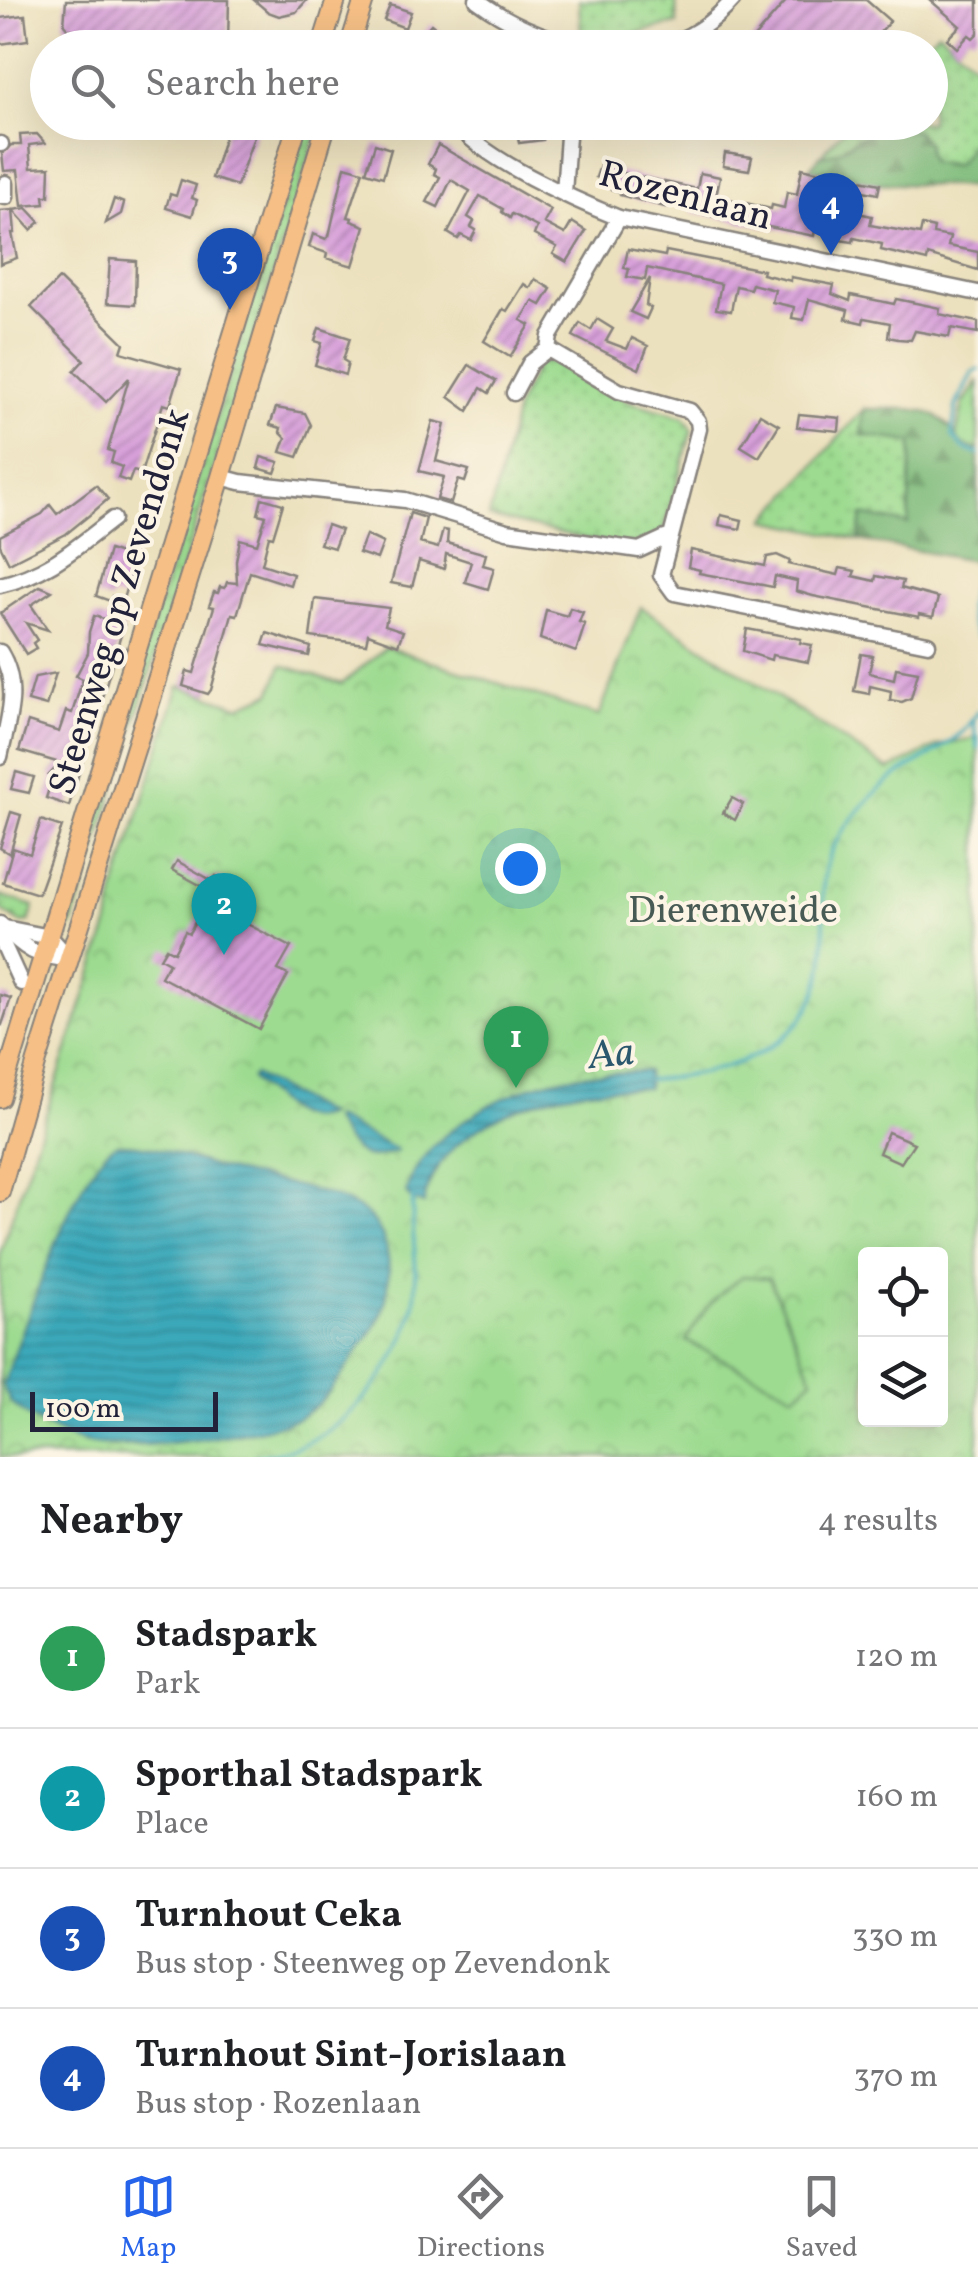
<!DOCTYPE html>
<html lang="en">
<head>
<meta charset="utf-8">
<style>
  body { margin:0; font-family:Vollkorn,serif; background:#f6f6f6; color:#202124 }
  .controls { position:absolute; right:30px; bottom:30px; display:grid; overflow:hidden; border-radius:10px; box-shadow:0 10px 40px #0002 }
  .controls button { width:90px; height:90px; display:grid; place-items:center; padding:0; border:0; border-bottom:2px solid #e0e0e0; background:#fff; color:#202124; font:50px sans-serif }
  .scale { position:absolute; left:30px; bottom:25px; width:188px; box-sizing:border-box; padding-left:10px; border:5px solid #22223b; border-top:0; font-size:28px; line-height:35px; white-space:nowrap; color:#22223b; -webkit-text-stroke:8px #fcf5e5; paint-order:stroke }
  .you { position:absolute; left:520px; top:868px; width:35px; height:35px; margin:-25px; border:8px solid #fff; border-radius:50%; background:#1a73e8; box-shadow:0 0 0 15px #1a73e833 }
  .badge { display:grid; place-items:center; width:65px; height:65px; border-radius:50%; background:#2563eb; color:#fff; font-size:32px; font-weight:700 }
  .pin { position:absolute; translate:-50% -82px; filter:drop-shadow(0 2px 5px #0008) }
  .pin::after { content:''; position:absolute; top:52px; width:35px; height:30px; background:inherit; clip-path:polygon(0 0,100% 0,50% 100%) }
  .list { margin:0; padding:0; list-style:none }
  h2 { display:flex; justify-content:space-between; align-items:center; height:130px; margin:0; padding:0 40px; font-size:42px }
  h2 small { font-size:32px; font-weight:400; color:#757577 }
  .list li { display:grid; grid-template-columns:65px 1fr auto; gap:30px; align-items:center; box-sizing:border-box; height:140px; padding:0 40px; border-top:2px solid #e0e0e0 }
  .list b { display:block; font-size:38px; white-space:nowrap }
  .list p { margin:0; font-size:32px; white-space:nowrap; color:#757577 }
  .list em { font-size:32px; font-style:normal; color:#757577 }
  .icon { flex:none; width:55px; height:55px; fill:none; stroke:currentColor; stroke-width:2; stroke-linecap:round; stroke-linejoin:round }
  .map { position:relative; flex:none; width:978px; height:1457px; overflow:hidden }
  .search { position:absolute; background:#fff; box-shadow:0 10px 40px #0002; left:30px; right:30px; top:30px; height:110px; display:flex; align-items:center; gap:25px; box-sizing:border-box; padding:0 35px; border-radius:55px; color:#757577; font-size:38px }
  .sheet { height:690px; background:#fff }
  nav { display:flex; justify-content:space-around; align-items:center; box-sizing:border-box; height:140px; border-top:2px solid #e0e0e0; background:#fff; font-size:28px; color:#757577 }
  nav a { display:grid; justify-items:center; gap:5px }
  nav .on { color:#2563eb }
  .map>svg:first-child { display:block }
  .grass { fill:url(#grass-dots); stroke:#607e66; stroke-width:2.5 }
  .forest { fill:url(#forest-firs); stroke:#506e5a; stroke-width:2.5 }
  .park { fill:url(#park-crowns); stroke:#607e66; stroke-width:2.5; fill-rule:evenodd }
  .garden { fill:#9ddb90; stroke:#607e66; stroke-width:2.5 }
  .water { fill:url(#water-rules); stroke:#2e667a; stroke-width:2.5 }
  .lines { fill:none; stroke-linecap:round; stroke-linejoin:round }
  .stream { stroke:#3ba9ba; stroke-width:4 }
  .building { fill:url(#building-hatch) }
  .minor-casing { stroke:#87827c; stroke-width:19 }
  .major-casing { stroke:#87827c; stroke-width:22 }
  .minor { stroke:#fff; stroke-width:14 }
  .major { stroke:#f5bf86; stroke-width:18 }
  .labels { text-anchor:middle; stroke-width:8; stroke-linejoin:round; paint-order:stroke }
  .street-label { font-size:38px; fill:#22223b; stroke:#fcf5e5 }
  .park-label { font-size:38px; fill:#475a54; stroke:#fcf5e5 }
  .water-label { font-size:40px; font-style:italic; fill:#2c586e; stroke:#fcf5e5 }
</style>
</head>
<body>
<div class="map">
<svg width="978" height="1457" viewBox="0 0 978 1457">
  <defs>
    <pattern id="grass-dots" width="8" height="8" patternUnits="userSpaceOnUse" patternTransform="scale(2.5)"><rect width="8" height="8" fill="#9ddb90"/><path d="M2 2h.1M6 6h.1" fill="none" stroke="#87bc7d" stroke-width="1.8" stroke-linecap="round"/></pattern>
    <pattern id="forest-firs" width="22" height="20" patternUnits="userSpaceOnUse" patternTransform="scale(2.5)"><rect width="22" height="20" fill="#7ebb7a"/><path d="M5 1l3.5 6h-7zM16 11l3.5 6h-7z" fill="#679865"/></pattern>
    <pattern id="park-crowns" width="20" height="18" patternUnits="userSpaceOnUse" patternTransform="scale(2.5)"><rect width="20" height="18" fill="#9ddb90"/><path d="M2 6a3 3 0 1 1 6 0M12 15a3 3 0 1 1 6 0" fill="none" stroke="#87bc7d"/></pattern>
    <pattern id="water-rules" width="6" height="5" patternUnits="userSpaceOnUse" patternTransform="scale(2.5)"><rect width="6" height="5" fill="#3ba9ba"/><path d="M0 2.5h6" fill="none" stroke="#318998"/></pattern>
    <pattern id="building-hatch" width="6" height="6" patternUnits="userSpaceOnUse" patternTransform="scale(2.5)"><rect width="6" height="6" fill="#d8a0da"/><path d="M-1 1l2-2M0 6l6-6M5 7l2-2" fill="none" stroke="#af82b2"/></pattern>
  </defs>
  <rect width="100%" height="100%" fill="#fcf5e5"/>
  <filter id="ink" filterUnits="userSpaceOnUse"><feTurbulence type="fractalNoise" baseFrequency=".01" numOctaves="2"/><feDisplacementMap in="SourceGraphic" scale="20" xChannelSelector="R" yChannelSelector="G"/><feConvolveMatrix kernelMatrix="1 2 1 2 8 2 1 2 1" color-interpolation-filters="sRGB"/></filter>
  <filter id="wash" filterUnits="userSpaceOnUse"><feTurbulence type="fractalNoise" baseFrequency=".0048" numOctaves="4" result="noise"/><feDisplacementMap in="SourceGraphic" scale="40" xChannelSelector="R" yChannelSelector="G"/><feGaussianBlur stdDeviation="2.25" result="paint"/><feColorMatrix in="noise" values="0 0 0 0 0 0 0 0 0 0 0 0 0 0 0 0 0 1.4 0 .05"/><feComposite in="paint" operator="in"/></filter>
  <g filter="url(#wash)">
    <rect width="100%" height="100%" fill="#ece1be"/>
    <g class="grass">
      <polygon points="579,0 676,0 677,24 627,35 581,35"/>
      <path d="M938,31L978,67V134L957,164L931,162L927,152L889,127C879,133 865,134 858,138C845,147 837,155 820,156L849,123L930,122V48L923,47Z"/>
      <polygon points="307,123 320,123 72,926 66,930 61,922"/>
      <polygon points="546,360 631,402 684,417 692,429 663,534 645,542 617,546 489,517 517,406 539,361"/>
      <polygon points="864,409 862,435 913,442 908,525 862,516 859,540 766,520"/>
      <polygon points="0,895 34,906 29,922 21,923 1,910"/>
    </g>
    <g class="forest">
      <path d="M889,127L916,131L928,144L927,152L931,162L957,164L978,134V187L871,183L809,169L820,156C837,154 845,147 858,138C864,134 879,133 889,127Z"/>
      <path d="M864,409C887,410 923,404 942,420C956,433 960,443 978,450V562L859,540L862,515L908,524L912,442L861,435Z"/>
    </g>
    <path class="park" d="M641,607L889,770L937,746L978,737V1457H0V1253L109,923L115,890L179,686L239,706L271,693L282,665L342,684L386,647L599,716ZM866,1254H940V1420H866Z"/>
    <g class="garden">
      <polygon points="978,381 978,450 961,444 956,436 963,404"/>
      <path d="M743,1276L769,1278L813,1379L795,1395L686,1341C701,1312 716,1295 743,1276Z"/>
    </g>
    <g class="water">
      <path d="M647,1071V1088C621,1088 595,1088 570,1093C513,1103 432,1140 424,1204L412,1200L406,1193C419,1135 509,1088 562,1078C589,1072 620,1073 647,1071Z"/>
      <path d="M254,1075L327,1115C296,1129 277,1099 255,1083L251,1078Z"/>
      <path d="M335,1118L397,1150L396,1152C389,1152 380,1156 373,1157C354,1158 341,1133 332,1120Z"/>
      <path d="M116,1144C154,1143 184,1158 219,1168C236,1173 254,1176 271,1180C300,1187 340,1194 364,1212C396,1237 394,1293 376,1325C370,1336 361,1346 354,1357C340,1378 322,1406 298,1418C264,1435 124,1452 88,1443C64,1438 32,1420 13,1405C8,1400 6,1392 3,1385C22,1336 75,1165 116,1144Z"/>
    </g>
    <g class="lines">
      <g class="stream">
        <polyline points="978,370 973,372 956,406 952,436 963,448 978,454"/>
        <path d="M978,585L972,589C966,608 968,620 978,637"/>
        <polyline points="973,720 978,748"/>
        <path d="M648,1080C726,1075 816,1050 824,958C828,915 812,879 838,839C849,821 867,800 883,786C912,760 959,748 978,711"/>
        <path d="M255,1457C276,1454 296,1449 314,1439C361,1413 408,1353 415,1298C419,1265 410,1231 413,1198"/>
      </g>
    </g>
    <g id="blocks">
      <g class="building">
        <polygon points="66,0 229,0 228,43 68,29 64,24"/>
        <polygon points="254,0 307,0 296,12 279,16 268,12"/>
        <polygon points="787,0 866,0 890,21 866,48 745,48"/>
        <polygon points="930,0 978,0 978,33 973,38 969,35 957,48 947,39 960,26"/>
        <polygon points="390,5 411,12 405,28 384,20"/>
        <polygon points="25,15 28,40 0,44 0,18"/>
        <polygon points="431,24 449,39 441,48 432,48 420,37"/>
        <polygon points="229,122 259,122 237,186 212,178"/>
        <polygon points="527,122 538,122 543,140 519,143 516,127"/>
        <polygon points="37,134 45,143 29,145 31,168 50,167 49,196 44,196 45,204 22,206 18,170 4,171 2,154 11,145 21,145 20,135"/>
        <polygon points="375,144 391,149 383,177 366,172"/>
        <polygon points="438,145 551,210 544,223 565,234 572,222 586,231 567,262 553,254 557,247 534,235 537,227 512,214 510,218 502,212 503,209 480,196 468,217 474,221 471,227 476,230 471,240 461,235 458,239 448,233 470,191 451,180 438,207 427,202 440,177 434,174 436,169 428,164"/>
        <polygon points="725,153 752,157 749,170 723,166"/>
        <polygon points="601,163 615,166 614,171 697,189 700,173 720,177 716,196 771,209 772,205 784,208 787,192 797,194 802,168 824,173 818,199 852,206 839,209 872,216 870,225 920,234 922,225 934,228 933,234 950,237 948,246 978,252 978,270 928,255 927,261 881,250 882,244 854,238 853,242 839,240 841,234 815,229 814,236 789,231 692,212 693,208 668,203 665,207 620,195 620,192 598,185 601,179 596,177"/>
        <polygon points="345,166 363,171 348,217 352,218 351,221 365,226 353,266 326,258 327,253 309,247 313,234 326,239 329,236"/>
        <polygon points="846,177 880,184 878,194 844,187"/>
        <polygon points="181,180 196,185 192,198 197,200 192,216 166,208 170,194 176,196"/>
        <polygon points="114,199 124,203 121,214 106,223"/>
        <polygon points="27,208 40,222 31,230 13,210"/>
        <polygon points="13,210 15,233 12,233 17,258 0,264 0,211"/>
        <polygon points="628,249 665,256 666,251 763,270 762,274 791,281 791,277 834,285 832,294 850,301 851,295 894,304 896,299 940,308 939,314 978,322 978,333 951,328 949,337 915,331 911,340 898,339 888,337 890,323 864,318 863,323 846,319 848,310 809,299 804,320 792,318 794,307 772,302 775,290 752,284 750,289 736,286 731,311 716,309 721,284 647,268 645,280 627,277 629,269 624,268"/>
        <polygon points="110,259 136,261 135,305 107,303"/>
        <polygon points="650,278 646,305 651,308 646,319 630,312"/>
        <polygon points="59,279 124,343 121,352 181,369 170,406 163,404 141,473 133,471 129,482 118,478 122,467 111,463 114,452 108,450 129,378 106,402 74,371 84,360 31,307"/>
        <polygon points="535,279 551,289 541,305 533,301 521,320 530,325 510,357 484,341 503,309 507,311 524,284 530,288"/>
        <polygon points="597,319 613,329 606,341 627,349 632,338 648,346 639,369 573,336 580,323 591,330"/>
        <polygon points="319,328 350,338 343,360 348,363 345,375 315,365 322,343 315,341"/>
        <polygon points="469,365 496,381 489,393 481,388 468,411 449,397"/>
        <polygon points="276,408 305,413 311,425 298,457 281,452 286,438 280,432 281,428 270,425"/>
        <polygon points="760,414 779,425 759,457 741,446"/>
        <polygon points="799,414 840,418 839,431 797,427"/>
        <polygon points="433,421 445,424 436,461 469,470 465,482 458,480 451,503 437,499 444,477 419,471"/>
        <polygon points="261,457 279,462 275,473 258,468"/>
        <polygon points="96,485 108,499 92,513 66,534 9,563 0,545 0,536 42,514 50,505 57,514"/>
        <polygon points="262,498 283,504 273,537 269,536 262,564 293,574 290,585 250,572 237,615 232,614 211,690 208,694 183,686 187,671 194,673 214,607 209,606 214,592 218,593 220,587 225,588 227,582 237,583 236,561 240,539 257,544 266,516 258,514"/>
        <polygon points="410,513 426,518 420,543 438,548 443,530 448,531 447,543 486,554 483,565 494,568 488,589 465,582 471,562 446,554 444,569 419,561 412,587 391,583"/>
        <polygon points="721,515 742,520 740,529 719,525"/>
        <polygon points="327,525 341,530 334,548 320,544"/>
        <polygon points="366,535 383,543 377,559 359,553"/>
        <polygon points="109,550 135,559 123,599 112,596 110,601 96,596"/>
        <polygon points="691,550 765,566 767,557 777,555 790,561 789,564 838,575 840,568 855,571 853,576 875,581 876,576 903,581 901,588 938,598 933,617 919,614 919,617 813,596 796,591 797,581 775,576 773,587 699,573 700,570 688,567"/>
        <polygon points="40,586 52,591 31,605 48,630 26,623 37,640 33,643 36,648 26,654 0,613"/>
        <polygon points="315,599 389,608 385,625 403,631 398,645 368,634 366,644 310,637"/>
        <polygon points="570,608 583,612 579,622 585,624 576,652 540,639 546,610 567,616"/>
        <polygon points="94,616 124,625 69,806 46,798 53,776 49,775 60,763 19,751 28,722 59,732 66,711 72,713 83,679 76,676 88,653 89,632"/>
        <polygon points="747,629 801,639 800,643 812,645 808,662 772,655 771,660 743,651"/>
        <polygon points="267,633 311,647 309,656 263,645"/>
        <polygon points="861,654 873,656 869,672 873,674 894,679 896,668 918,672 911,698 902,702 890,700 891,691 870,686 869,694 854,691"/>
        <polygon points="56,673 46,706 28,701 35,677"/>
        <polygon points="16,772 34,777 29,793 11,789"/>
        <polygon points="732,798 743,804 735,820 723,813"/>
        <polygon points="11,812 21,815 10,854 0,848"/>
        <polygon points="41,820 62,827 38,894 3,883 13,848 30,854"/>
        <polygon points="177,861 213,881 216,876 238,888 229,906 235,910 232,916 291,947 278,970 288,975 259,1029 161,977 169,963 160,958 166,948 174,952 185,931 189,933 209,897 206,895 209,890 172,870"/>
        <polygon points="0,995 11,998 2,1025 0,1024"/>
        <polygon points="888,1132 914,1143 901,1163 879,1153"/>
      </g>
    </g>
  </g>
  <g filter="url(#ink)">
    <use href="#blocks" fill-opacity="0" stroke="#87827c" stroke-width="2.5"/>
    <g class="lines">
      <g class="minor-casing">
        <g id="minor">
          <path d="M477,0C511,25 548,40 589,48"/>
          <polyline points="351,38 381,48"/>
          <path d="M658,48C689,39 712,24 733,0"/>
          <path d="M456,122C479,158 579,202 619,218L978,293"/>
          <polyline points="0,144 1,144"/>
          <polyline points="564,193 569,122"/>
          <polyline points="0,196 6,197 6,183"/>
          <polyline points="619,218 550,336 548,349 619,391 690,411 698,421 699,429 661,575 674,593 928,644"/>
          <polyline points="514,393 530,363 548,349"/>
          <polyline points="221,477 240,482 405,500 507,531 639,550 665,538 670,539"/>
          <path d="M0,585C48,574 75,548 113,519"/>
          <path d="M0,652C21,686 8,720 0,757"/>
          <path d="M0,924C26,949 33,957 70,959"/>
          <polyline points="5,928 50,937 70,959"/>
          <polyline points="0,937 21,983"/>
        </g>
      </g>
      <g class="major-casing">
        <g id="major">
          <polyline points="321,48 336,0"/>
          <polyline points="349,48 364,0"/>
          <polyline points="0,1098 298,122"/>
          <polyline points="0,1192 37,1061 221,477 327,122"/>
        </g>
      </g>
      <use href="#minor" class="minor"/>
      <use href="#major" class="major"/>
    </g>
  </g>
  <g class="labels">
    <g class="street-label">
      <text transform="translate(686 194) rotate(15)" y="13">Rozenlaan</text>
      <text transform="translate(118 601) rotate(-73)" y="13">Steenweg op Zevendonk</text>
    </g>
    <g class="park-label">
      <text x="733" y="922">Dierenweide</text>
    </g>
    <g class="water-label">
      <text transform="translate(611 1052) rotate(-6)" y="14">Aa</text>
    </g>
  </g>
</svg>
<div class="controls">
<button><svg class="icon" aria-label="locate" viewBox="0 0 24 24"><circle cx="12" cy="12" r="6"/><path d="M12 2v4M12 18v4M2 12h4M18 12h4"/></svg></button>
<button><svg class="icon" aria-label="layers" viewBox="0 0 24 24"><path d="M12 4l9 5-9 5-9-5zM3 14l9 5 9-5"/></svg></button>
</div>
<div class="scale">100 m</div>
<div class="you"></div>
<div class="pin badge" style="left:516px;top:1088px;background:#2e9e5b">1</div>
<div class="pin badge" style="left:224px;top:955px;background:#0f9aa8">2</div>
<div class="pin badge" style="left:230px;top:310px;background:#1a4fb4">3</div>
<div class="pin badge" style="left:831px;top:255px;background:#1a4fb4">4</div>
<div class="search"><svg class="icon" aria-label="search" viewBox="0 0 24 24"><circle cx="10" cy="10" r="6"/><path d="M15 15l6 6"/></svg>Search here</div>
</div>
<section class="sheet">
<h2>Nearby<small>4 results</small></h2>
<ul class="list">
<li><span class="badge" style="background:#2e9e5b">1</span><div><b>Stadspark</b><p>Park</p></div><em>120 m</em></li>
<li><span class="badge" style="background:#0f9aa8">2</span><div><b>Sporthal Stadspark</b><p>Place</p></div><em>160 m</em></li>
<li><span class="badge" style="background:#1a4fb4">3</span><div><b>Turnhout Ceka</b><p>Bus stop · Steenweg op Zevendonk</p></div><em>330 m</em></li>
<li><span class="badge" style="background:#1a4fb4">4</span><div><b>Turnhout Sint-Jorislaan</b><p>Bus stop · Rozenlaan</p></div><em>370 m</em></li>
</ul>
</section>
<nav>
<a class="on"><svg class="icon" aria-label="map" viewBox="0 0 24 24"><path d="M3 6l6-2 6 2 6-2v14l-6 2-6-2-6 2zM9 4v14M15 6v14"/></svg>Map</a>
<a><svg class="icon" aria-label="directions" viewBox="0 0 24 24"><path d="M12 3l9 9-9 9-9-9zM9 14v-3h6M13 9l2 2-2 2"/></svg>Directions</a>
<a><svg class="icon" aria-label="saved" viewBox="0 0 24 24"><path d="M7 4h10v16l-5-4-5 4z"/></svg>Saved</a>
</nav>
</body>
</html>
